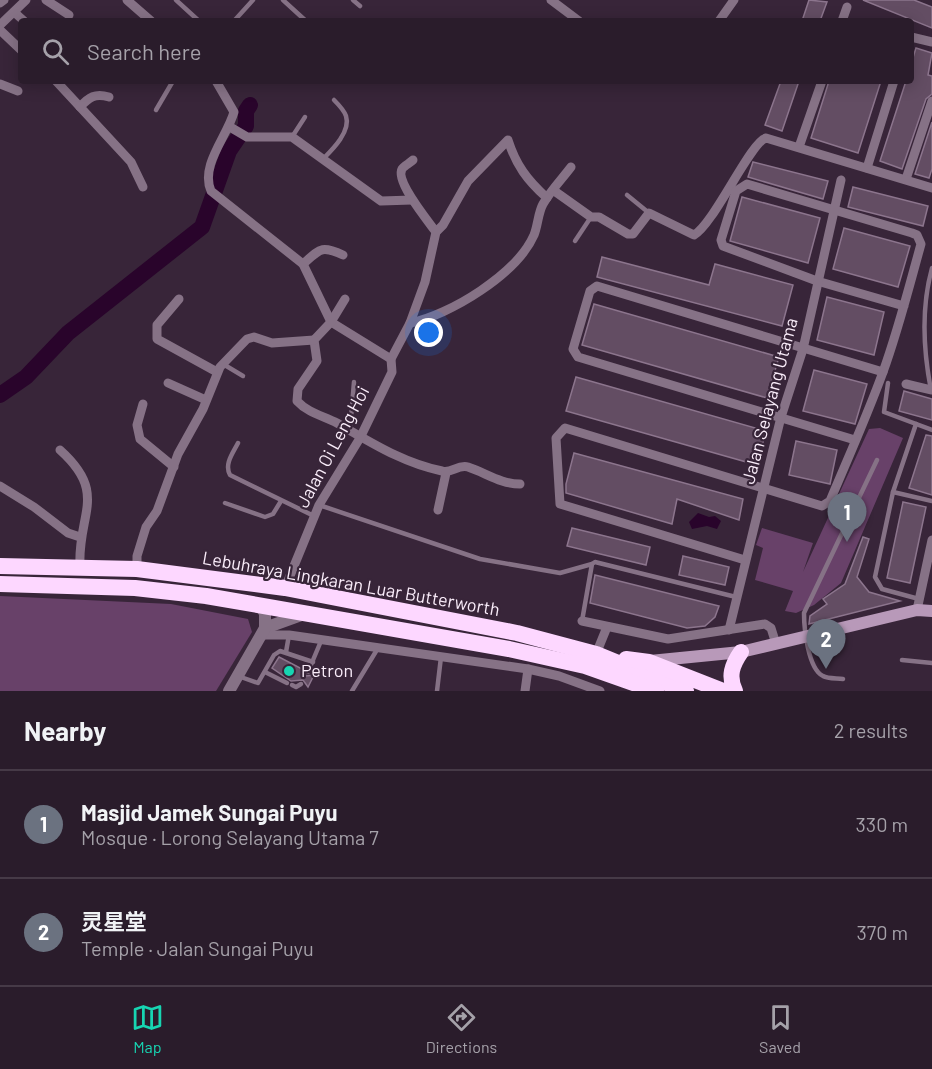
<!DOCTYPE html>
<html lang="en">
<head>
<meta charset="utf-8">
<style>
  body { margin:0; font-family:Barlow,"Noto Sans SC",sans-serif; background:#322533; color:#f1f3f6 }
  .you { position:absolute; left:429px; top:333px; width:21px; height:21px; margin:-15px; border:4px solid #fff; border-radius:50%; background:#1a73e8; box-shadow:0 0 0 9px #1a73e833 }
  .badge { display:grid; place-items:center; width:39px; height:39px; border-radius:50%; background:#17d5b2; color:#fff; font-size:20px; font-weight:700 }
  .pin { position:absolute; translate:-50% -50px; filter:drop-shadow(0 2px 3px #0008) }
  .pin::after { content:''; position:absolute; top:32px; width:21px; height:18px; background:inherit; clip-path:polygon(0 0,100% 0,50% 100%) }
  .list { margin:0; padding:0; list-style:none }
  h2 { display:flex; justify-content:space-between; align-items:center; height:78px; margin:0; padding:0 24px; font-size:26px }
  h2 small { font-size:20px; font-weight:400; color:#a5a1a9 }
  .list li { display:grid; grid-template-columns:39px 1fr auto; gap:18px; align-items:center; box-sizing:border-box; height:108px; padding:0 24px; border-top:2px solid #463a47 }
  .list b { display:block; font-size:22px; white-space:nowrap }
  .list p { margin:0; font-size:20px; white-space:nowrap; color:#a5a1a9 }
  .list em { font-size:20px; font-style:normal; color:#a5a1a9 }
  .icon { flex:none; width:33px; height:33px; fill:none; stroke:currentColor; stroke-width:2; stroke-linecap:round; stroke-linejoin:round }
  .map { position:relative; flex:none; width:932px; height:691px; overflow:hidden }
  .search { position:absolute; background:#2a1c2b; box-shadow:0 3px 15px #0003; left:18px; right:18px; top:18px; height:66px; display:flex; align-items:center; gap:15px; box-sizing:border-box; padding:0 21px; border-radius:6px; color:#a5a1a9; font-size:22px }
  .sheet { height:294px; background:#2a1c2b }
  nav { display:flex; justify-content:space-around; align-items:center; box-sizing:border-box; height:84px; border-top:2px solid #463a47; background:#2a1c2b; font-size:16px; color:#a5a1a9 }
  nav a { display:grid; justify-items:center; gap:3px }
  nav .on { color:#17d5b2 }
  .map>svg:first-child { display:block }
  .green { fill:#684169 }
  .water { fill:#29042b }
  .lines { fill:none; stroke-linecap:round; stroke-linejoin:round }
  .river { stroke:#29042b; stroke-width:16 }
  .building { fill:#634d63; stroke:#8c758d; stroke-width:1.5 }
  .service { stroke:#867286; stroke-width:4.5 }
  .minor { stroke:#867286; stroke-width:9 }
  .tertiary { stroke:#867286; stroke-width:12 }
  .secondary { stroke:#b899b9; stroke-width:12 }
  .motorway { stroke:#fdd7ff; stroke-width:16 }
  .poi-dot { fill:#17d5b2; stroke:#382539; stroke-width:2 }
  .labels { text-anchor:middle; stroke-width:4.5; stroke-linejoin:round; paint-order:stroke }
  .street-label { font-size:18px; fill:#faedfa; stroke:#382539 }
  .poi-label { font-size:18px; fill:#faedfa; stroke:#382539; text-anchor:start }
</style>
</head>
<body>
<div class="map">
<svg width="932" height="691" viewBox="0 0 932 691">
  <rect width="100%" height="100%" fill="#382539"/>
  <g class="green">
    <polygon points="880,428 903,438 841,583 814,605 796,613 785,611 793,591 755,580 763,548 756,545 762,528 813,543 803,572 869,429"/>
    <polygon points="0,596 171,604 248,619 252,632 216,691 0,691"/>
  </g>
  <polygon class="water" points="698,513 709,517 715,516 721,521 717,529 707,526 692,529 689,522"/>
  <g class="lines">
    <polyline class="river" points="0,395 26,377 68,333 202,227 229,151 246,126 246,111 250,105"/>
  </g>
  <g class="building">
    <polygon points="809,0 827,2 820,21 802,21"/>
    <polygon points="863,0 914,0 932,7 932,28"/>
    <polygon points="916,48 932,53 928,75 932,76 932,94 926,99 902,169 880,161 906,81 911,81 911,64"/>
    <polygon points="781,81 799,81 782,131 765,125"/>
    <polygon points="829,81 881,81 858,153 811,138"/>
    <polygon points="932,122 932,169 929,178 915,174"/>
    <polygon points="753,162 828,181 823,199 748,177"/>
    <polygon points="853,187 928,206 923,226 848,207"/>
    <polygon points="742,197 820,218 808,263 730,241"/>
    <polygon points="844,228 910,246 898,287 833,269"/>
    <polygon points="602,257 709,285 715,264 793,285 782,326 597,277"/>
    <polygon points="827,297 884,312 874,355 817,340"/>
    <polygon points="594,304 779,357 767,398 582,345"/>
    <polygon points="814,370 867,384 855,424 803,411"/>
    <polygon points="576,377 766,431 757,465 566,411"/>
    <polygon points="904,391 932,399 932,420 899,411"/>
    <polygon points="926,435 932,436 932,495 909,488"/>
    <polygon points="796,441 837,450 830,484 789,475"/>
    <polygon points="574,453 743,499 739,520 677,499 672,524 566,493 566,484"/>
    <polygon points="903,502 926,507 910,583 887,578"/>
    <polygon points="572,528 650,547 646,565 567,546"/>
    <polygon points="863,537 869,539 857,577 869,592 900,601 809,624 810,616 827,604 823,599 845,584"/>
    <polygon points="683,556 729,567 725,585 679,575"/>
    <polygon points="595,575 719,606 715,617 705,626 687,628 590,603"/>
    <polygon points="279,657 304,670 306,676 314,675 308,687 303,680 291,681 272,668"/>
  </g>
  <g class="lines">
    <g class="service">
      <polyline points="176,0 199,21"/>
      <polyline points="283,0 306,21"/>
      <polyline points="353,0 360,6"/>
      <polyline points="234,21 253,0"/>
      <polyline points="156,110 173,81"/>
      <polyline points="292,137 305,117"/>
      <path d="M324,158C333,149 351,131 346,116C344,110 338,104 334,100"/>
      <polyline points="627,195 649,213"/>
      <polyline points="575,241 591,217"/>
      <polyline points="223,364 243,376"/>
      <polyline points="888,383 884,412 932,430"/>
      <path d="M931,390C923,349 921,308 932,268"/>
      <polyline points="916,424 893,492 875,577 882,589 919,599"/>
      <polyline points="350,430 354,382"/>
      <path d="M238,443C233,453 224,464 230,475L314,516"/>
      <polyline points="893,492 932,501"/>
      <polyline points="225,503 265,517 273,514 281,501"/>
      <polyline points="319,505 480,559 560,573 592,564"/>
      <polyline points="582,621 592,564 595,562 736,597"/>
      <polyline points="286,652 289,635"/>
      <polyline points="902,660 932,663"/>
      <polyline points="265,672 287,683"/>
      <polyline points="308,672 321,641"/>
      <polyline points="238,676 258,683 274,655 280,651 313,662"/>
      <path d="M843,679C837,678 828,679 823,676C808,669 804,628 804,613L877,460"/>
      <polyline points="292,685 296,687 301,684"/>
      <polyline points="352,691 378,648"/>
      <polyline points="437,691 441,657"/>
    </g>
    <g class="minor">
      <polyline points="46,0 69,15"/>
      <polyline points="127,0 151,21"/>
      <polyline points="551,0 579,21"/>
      <polyline points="0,3 4,0"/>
      <polyline points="14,12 24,21"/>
      <polyline points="719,21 734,0"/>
      <polyline points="842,21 847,7"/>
      <polyline points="0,25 26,0"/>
      <polyline points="0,30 21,50"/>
      <polyline points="911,37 932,42"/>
      <polyline points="56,81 131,162 143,187"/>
      <path d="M216,81L234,112C227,137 200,165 211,191L303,264L331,322L391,359"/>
      <polyline points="0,84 18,91"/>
      <path d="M80,107C89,97 95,93 109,97"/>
      <polyline points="230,127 247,137 292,137 381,201 412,200"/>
      <polyline points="799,147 822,81"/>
      <path d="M413,160C410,163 404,166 402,169C395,181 428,221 436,232"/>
      <polyline points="867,168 894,81"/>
      <polyline points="906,179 932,101"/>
      <path d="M553,190L591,217H599L628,234H633L649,213L694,235C714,224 751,141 766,138L932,188"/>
      <path d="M303,264C320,249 321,245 343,255"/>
      <polyline points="179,299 157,325 157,339 217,372"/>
      <path d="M345,299L331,322L314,340L317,361L298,389L297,401C308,413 324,416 337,423C372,443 403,463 442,471C451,474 458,464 468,467C486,473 501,484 520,484"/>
      <path d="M410,323C450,315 517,274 534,235C538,225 538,213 543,204C551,190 562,179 571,167"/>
      <polyline points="168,383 206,400"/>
      <polyline points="906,384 932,390"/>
      <polyline points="143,404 137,425 140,439 174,467"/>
      <polyline points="855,440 578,357 573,349 590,291 597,286 883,372"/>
      <path d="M60,450C109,494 77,514 80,567"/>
      <polyline points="0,486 34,507 68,533 80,537"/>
      <polyline points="438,510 446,473"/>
      <path d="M745,560L560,504L556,438L565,428L822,506L830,501C848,458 867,416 883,372C898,331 909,287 921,244L917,235L912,233L747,184L736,191L721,240L723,246L817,281L904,306"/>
      <polyline points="137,569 137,556 146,527 157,511 178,454 203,409 220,367 247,339 254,337 272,343 314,340"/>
      <path d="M285,588L319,505L360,438L392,372L391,359L410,323L425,282L436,232L443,225L468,181L508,140C516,165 527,180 547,198"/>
      <polyline points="917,610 932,540"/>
      <polyline points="582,621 668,639 765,624 771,628 776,644"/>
      <polyline points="729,630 781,417 803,349 841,180"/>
      <polyline points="262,635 289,635 528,669 559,676 600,691"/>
      <polyline points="596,654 607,627"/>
      <polyline points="525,691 528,669"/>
    </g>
    <g class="tertiary">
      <polyline points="265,628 301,615"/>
      <polyline points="229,691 265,628 265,613 259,605"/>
    </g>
    <polyline class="secondary" points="650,661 741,652 917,610 932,611"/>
    <g class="motorway">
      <polyline points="0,566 137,569 285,588 517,633 596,654 686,691"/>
      <polyline points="0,584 135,588 206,596 509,649 585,666 656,691"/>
      <polyline points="626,659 649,662 723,691"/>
      <path d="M735,691C728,676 732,665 741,652"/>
    </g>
  </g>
  <circle class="poi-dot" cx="289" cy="671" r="6"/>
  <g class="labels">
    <g class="street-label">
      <text transform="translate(770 401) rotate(-75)" y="6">Jalan Selayang Utama</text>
      <text transform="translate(333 447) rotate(-62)" y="6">Jalan Oi Leng Hoi</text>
      <text transform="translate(351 584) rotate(10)" y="6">Lebuhraya Lingkaran Luar Butterworth</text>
    </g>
    <g class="poi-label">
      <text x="301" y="677">Petron</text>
    </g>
  </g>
</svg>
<div class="you"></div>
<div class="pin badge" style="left:847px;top:542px;background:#6b7280">1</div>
<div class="pin badge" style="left:826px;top:669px;background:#6b7280">2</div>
<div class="search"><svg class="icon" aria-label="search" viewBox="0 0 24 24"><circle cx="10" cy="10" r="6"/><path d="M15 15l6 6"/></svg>Search here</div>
</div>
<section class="sheet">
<h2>Nearby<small>2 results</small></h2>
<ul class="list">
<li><span class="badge" style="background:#6b7280">1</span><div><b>Masjid Jamek Sungai Puyu</b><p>Mosque · Lorong Selayang Utama 7</p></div><em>330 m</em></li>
<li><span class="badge" style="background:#6b7280">2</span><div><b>灵星堂</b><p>Temple · Jalan Sungai Puyu</p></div><em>370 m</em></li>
</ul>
</section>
<nav>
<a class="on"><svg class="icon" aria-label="map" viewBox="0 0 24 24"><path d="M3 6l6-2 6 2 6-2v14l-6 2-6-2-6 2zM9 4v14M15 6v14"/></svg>Map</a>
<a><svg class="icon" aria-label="directions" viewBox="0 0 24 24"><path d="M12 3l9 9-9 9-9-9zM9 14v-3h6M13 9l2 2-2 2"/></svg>Directions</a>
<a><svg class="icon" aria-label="saved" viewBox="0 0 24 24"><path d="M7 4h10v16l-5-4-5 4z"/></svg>Saved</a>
</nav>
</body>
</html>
